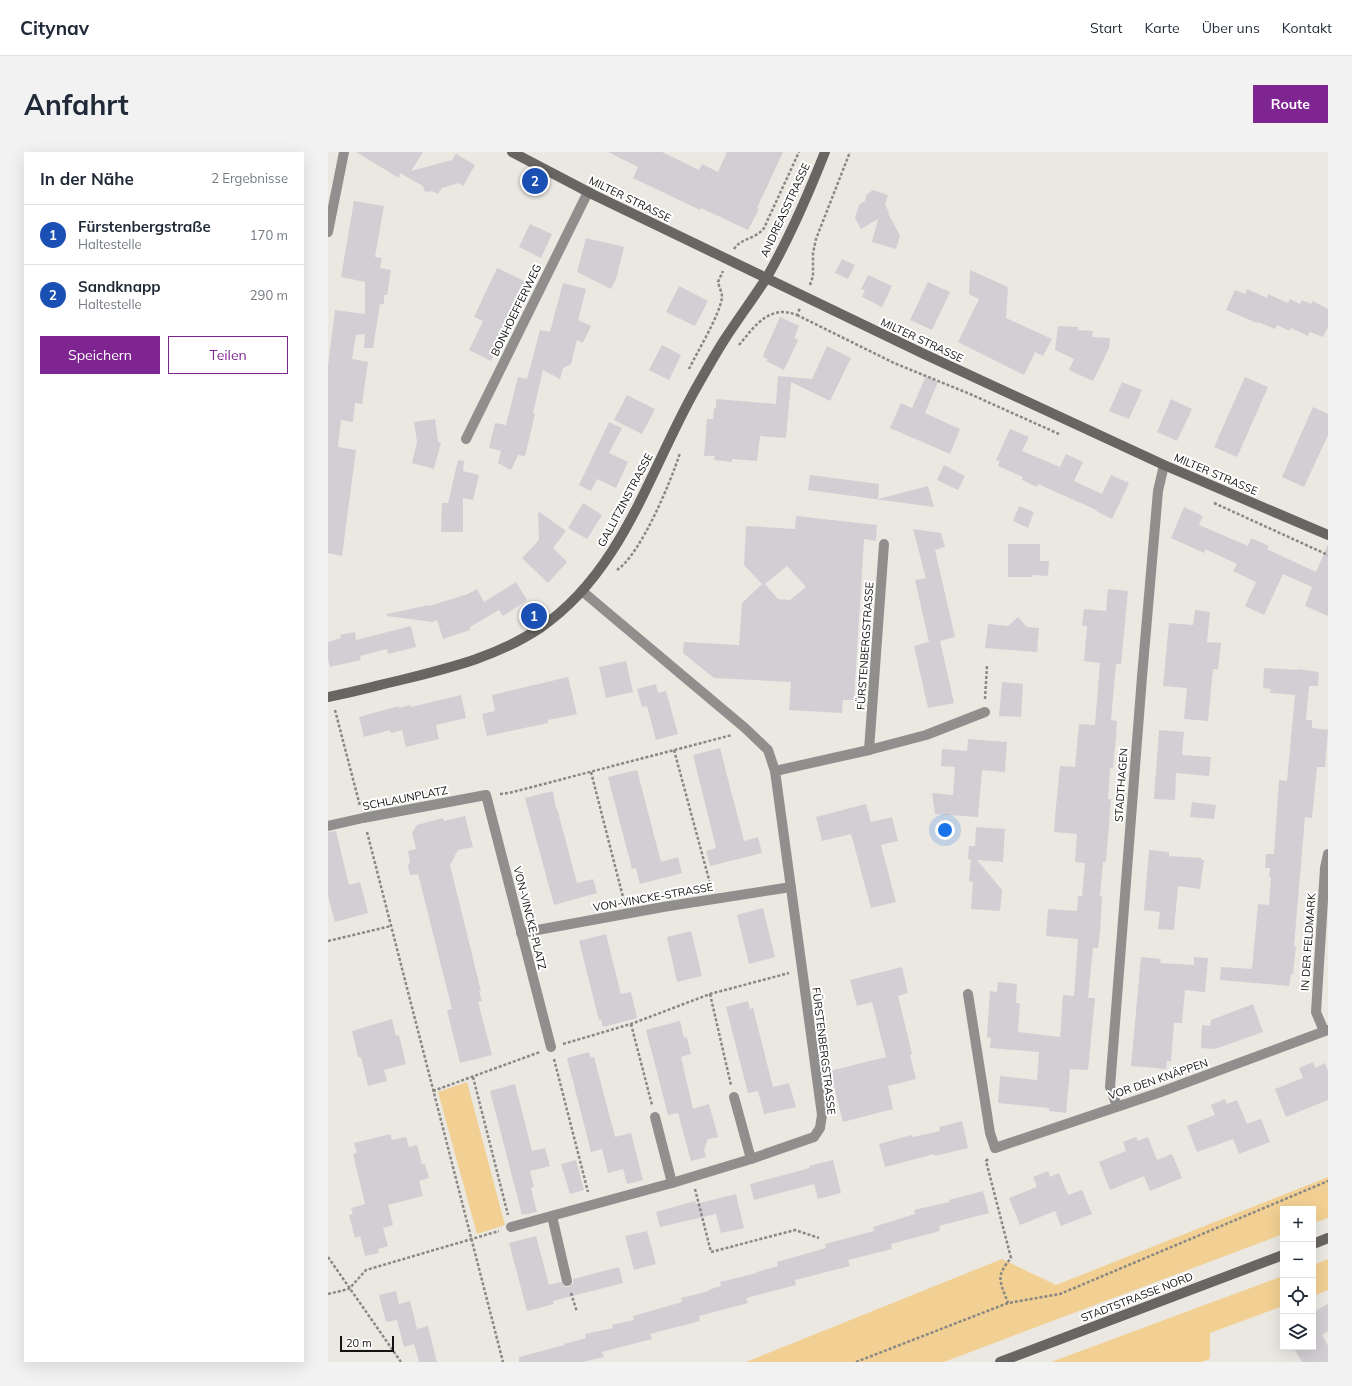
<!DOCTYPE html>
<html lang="de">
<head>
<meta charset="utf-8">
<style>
  body { margin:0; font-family:Mulish,sans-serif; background:#f2f2f3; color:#1f2937 }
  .controls { position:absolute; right:12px; bottom:12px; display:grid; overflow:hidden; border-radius:0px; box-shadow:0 4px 16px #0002 }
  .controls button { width:36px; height:36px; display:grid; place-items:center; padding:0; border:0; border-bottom:1px solid #e0e1e3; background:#fff; color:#1f2937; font:20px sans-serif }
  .scale { position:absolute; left:12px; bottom:10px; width:54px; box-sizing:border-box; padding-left:4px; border:2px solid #141311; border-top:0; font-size:11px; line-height:14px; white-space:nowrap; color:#141311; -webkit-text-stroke:3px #fff; paint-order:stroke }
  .you { position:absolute; left:617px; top:678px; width:14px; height:14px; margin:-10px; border:3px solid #fff; border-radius:50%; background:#1a73e8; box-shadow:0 0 0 6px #1a73e833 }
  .badge { display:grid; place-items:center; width:26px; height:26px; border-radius:50%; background:#7f2592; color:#fff; font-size:13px; font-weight:700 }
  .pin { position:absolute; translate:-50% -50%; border:2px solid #fff; box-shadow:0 1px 4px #0006 }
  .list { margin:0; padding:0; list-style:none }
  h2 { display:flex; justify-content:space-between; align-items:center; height:52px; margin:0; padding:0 16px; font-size:17px }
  h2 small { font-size:13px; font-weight:400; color:#747a83 }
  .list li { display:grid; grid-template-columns:26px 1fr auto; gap:12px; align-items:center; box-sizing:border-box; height:60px; padding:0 16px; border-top:1px solid #e0e1e3 }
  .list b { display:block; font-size:15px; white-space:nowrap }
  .list p { margin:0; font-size:13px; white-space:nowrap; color:#747a83 }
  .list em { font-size:13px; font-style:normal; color:#747a83 }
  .actions { display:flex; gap:8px; padding:12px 16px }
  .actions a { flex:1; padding:9px 0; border:1px solid #7f2592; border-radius:0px; text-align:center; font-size:14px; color:#7f2592 }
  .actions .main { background:#7f2592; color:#fff }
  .icon { flex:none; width:22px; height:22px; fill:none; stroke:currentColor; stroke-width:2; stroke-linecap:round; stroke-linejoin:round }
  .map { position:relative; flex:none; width:1000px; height:1210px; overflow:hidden; border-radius:0px }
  header { display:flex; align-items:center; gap:24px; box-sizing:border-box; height:56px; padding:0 20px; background:#fff; border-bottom:1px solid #e0e1e3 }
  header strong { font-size:19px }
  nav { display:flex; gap:22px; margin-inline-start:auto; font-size:14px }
  .intro { display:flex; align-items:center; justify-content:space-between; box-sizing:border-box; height:96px; padding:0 24px }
  h1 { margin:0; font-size:28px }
  .button { padding:10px 18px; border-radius:0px; background:#7f2592; color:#fff; font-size:14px; font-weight:700 }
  main { display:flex; gap:24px; padding:0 24px }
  aside { flex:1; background:#fff; border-radius:0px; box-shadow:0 4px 16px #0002 }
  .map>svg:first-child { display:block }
  .green { fill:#f2d093 }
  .building { fill:#d2ced3; fill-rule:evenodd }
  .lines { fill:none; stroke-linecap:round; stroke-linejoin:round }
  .path { stroke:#8a8884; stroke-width:2.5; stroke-dasharray:3 2; stroke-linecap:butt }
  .lane { stroke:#918f8d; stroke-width:10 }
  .street { stroke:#918f8d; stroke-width:10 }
  .secondary { stroke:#686562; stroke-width:10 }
  .labels { text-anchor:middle; stroke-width:4; stroke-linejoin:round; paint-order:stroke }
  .street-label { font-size:11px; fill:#141311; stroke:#fff }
</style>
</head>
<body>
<header>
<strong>Citynav</strong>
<nav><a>Start</a><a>Karte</a><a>Über uns</a><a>Kontakt</a></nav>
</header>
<div class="intro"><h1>Anfahrt</h1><a class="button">Route</a></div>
<main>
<aside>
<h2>In der Nähe<small>2 Ergebnisse</small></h2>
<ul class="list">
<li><span class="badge" style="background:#1a4fb4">1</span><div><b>Fürstenbergstraße</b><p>Haltestelle</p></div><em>170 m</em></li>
<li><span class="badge" style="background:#1a4fb4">2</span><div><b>Sandknapp</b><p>Haltestelle</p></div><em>290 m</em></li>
</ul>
<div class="actions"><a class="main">Speichern</a><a>Teilen</a></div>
</aside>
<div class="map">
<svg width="1000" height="1210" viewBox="0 0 1000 1210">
  <rect width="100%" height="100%" fill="#ebe8e2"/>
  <g class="green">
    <polygon points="139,930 177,1073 149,1082 110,940"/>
    <polygon points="1000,1025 1000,1066 985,1071 985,1057 955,1057 955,1082 616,1210 418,1210 674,1107 728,1133"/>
    <polygon points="1000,1107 1000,1138 985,1144 985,1113"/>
    <polygon points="955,1124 955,1154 882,1181 882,1207 873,1210 723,1210"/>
  </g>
  <g class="building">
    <polygon points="28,0 95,0 83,19 124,8 128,2 147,13 135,34 131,31 114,36 110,42 104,39 97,40 95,34 72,21 71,26"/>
    <polygon points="280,0 334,0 371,18 374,12 390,20 399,0 455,0 429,56 431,57 420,78 373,56 372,58 305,26 310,15"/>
    <polygon points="545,38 560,43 557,53 561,60 560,61 572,84 568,97 544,90 550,67 533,77 527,66 531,53 537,49 539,42"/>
    <polygon points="26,49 56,54 47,105 54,106 52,116 63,118 59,143 56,143 56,152 52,152 45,196 36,196 37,182 28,183 24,207 40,210 34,252 27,251 25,270 13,268 10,295 28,298 14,404 0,401 0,214 7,158 37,162 37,130 13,125"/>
    <polygon points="202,72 224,82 213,106 191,95"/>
    <polygon points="258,86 296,95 289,124 283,137 249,120"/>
    <polygon points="514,107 527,113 520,127 507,121"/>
    <polygon points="169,116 201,131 163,209 141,198 155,169 146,165"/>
    <polygon points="642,118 680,135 678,166 724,187 715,204 707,200 696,223 630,190 651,147 641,142"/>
    <polygon points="540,123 564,134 554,155 534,145 537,138 533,137"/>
    <polygon points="600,130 622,140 604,178 582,168"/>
    <polygon points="235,131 258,137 250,168 263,174 255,191 249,188 243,212 235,216 232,227 215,218 205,261 207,262 197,304 190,303 183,318 170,311 173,299 161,296 167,271 178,273 190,225 199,227 212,178 222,180"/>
    <polygon points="351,134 380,149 367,174 338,160"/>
    <polygon points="919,137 939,146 940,142 960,151 962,147 972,152 974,148 983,152 985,149 1000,157 1000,175 995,185 982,180 980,184 963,176 961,179 949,173 947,177 930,170 929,171 898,158 907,138 917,142"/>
    <polygon points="452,165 471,174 466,186 470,188 456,218 438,209 440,207 435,205 436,201"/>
    <polygon points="730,174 750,175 750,178 765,179 764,185 782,186 781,196 765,229 741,218 746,207 727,198"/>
    <polygon points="334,193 353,203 341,228 321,218"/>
    <polygon points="499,194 523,206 502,249 463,230 458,286 432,284 429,309 404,307 404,310 386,308 387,304 376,304 379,267 385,267 386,256 388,256 388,247 448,252 450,224 484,227"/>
    <polygon points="598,224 610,230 597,261 632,277 622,302 562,276 573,251 584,256"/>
    <polygon points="917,225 940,235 909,305 886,295"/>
    <polygon points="794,230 814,238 801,267 781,259"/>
    <polygon points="299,243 327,257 314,282 286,268"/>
    <polygon points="843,247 864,257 849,289 829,280"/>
    <polygon points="985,255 1000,262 1000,283 976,335 954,325"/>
    <polygon points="107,267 110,290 113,290 106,317 84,311 89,290 86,270"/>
    <polygon points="281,270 294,276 281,301 300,310 288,336 269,327 263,339 251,333"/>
    <polygon points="682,277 701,285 694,299 732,315 738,302 755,310 746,329 774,342 783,323 801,331 784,367 770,360 766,357 710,332 709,335 694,328 695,325 670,314 672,309 668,308"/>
    <polygon points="130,308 136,309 135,319 151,323 145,348 135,346 135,380 113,380 114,351 120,351"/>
    <polygon points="616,313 637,324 630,338 609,328"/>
    <polygon points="482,323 551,332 550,347 600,334 606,355 480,338"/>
    <polygon points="255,351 274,363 259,387 240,376"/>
    <polygon points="691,354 706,360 700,376 685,369"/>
    <polygon points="856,355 875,364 871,373 920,394 923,386 941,394 939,397 988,420 1000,392 1000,464 977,454 984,435 955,422 936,463 917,454 928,430 905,419 909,412 877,397 876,401 843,386"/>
    <polygon points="210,359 238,379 225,396 239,410 220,431 194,406 211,388"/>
    <path d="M468,364L549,373L548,389L536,387L526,548H515L514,561L461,558L463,530L386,526L355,501L356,490L411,493L414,451L434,432L416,413L418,374L467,377ZM459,414L478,435L462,448L450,447L437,432Z"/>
    <polygon points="585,377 613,381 617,395 607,398 627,485 612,489 626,551 600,556 586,494 601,490 587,428 598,426"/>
    <polygon points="680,392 712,392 712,409 721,409 720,424 704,423 704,425 680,425"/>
    <polygon points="188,430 199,448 175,464 171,458 142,475 142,478 115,487 109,468 105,470 59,464 59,462 101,453 101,454 140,442 149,437 156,450"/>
    <polygon points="780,437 800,439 793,512 788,512 783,568 789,569 788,584 785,616 782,616 780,647 783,647 778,710 775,710 772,744 774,745 772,780 770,796 765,796 760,846 767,846 760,918 742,917 738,961 721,959 721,956 670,951 672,924 709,928 711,900 662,896 663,886 659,885 662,839 669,840 670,830 689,832 688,851 692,851 690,880 732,885 735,843 746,844 750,787 718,784 720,757 749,759 750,744 754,744 757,711 747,710 749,682 726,680 728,654 732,614 747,615 751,572 767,573 772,511 756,509 759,474 754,474 756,457 778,459"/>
    <polygon points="867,458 882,460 879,490 893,491 890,517 885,517 880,569 856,567 859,536 835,534 841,471 865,473"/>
    <polygon points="690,465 699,475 711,476 709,500 657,496 660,472 680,474"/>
    <polygon points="83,474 88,495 60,502 59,497 32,504 33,508 2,515 0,507 0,490 13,486 12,483 27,480 28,488"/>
    <polygon points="298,509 305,540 278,546 271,515"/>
    <polygon points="936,516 969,518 969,517 991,520 990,534 981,534 978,568 984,568 984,576 1000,578 997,615 989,615 984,666 977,665 966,794 968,794 965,822 963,822 961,834 892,828 893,815 924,817 930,752 941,753 943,725 941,725 942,716 937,716 938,702 946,702 951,628 959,629 967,543 942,541 943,537 935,536"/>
    <polygon points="240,525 249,562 220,568 220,571 159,584 154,562 167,559 164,543"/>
    <polygon points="674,530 695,532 693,565 671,564"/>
    <polygon points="328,532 330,541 338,539 350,582 328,588 319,554 314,555 309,537"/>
    <polygon points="133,543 138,566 108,573 111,587 78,595 74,578 63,581 62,578 36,585 31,565 71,554 71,556 83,553 83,555"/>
    <polygon points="831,578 856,580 854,603 883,605 881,624 848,621 847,648 826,647"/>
    <polygon points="640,587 679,590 677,620 654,618 650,665 607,662 604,641 625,643 627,615 613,614 614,597 639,599"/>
    <polygon points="392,596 416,689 430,685 434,701 382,714 378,699 388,696 365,603"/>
    <polygon points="309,618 333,710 350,705 354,721 312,732 308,716 304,717 280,625"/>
    <polygon points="225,639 228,657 229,656 249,731 265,727 269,741 226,753 197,646"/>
    <polygon points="864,650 888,653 886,667 862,665"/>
    <polygon points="538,652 543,670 564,665 570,689 553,693 568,750 543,756 523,682 494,689 488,665"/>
    <polygon points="137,664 145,695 130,698 122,713 153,839 151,839 154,849 150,850 164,903 132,911 119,858 124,857 90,722 82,723 80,714 82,710 80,699 88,697 84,681 89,673 115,666 116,669"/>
    <polygon points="648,675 677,677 675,710 649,708 674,738 672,759 643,757 645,730 641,729 643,708 640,707 641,694 647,694"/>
    <polygon points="8,679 21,733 32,730 40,761 7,770 0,744 0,680"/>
    <polygon points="821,698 841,700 841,704 873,706 873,708 876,708 872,737 850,734 846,778 830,777 832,760 816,758"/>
    <polygon points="435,756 447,805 421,812 409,763"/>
    <polygon points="363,779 374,824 349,830 339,785"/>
    <polygon points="278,782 293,842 303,840 309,866 275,875 273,867 271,868 251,789"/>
    <polygon points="813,805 833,807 832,811 866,813 866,805 880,806 877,840 857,838 854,871 846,871 843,909 839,909 838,917 803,914"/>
    <polygon points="574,815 580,841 570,844 584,902 582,903 588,927 560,934 565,957 515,970 502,919 558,905 544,850 529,854 522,828"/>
    <polygon points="420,849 422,857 425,856 445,935 461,931 468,955 436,962 430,939 420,941 398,855"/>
    <polygon points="925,852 935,880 887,897 873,896 874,873 882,874 883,868"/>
    <polygon points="64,867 68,884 71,883 78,912 56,918 59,929 40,934 33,905 30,905 24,879"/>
    <polygon points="352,869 356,886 359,885 363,902 353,905 365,957 381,952 390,985 380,987 376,998 378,1005 363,1009 350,961 340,963 318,878"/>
    <polygon points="261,900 263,906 266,905 287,985 303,981 315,1028 299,1032 295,1017 280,1021 274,997 263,1000 239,906"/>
    <polygon points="985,910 987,916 997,911 1000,919 1000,948 958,965 947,937 975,926 971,916"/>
    <polygon points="187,932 204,999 217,996 222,1014 202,1019 206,1035 203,1036 209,1060 194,1063 162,939"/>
    <polygon points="897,947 899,952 909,948 919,972 933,967 942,990 911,1002 905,987 869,1000 859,974 887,963 883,953"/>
    <polygon points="634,969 640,996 607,1004 606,1002 557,1015 551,992 584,983 585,985 612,979 611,975"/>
    <polygon points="62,982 64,988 78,985 81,995 89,993 94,1012 97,1012 101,1026 91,1029 95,1044 60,1053 65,1073 55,1076 60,1094 50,1097 51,1101 37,1104 32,1084 27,1086 21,1063 25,1062 23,1056 37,1052 25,1002 29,1001 26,991"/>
    <polygon points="808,985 810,989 820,985 829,1008 844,1002 854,1026 822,1039 816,1024 782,1038 771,1010 798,999 795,990"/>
    <polygon points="248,1008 256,1038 242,1042 233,1012"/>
    <polygon points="505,1008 513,1041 490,1047 486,1032 426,1048 422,1032 482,1016 481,1014"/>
    <polygon points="720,1019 722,1025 731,1021 740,1043 754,1038 764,1062 733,1074 727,1059 692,1073 681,1046 709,1035 705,1025"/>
    <polygon points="655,1039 661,1061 611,1074 612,1079 563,1092 564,1097 520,1108 522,1114 467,1128 468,1133 418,1146 420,1151 371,1164 372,1169 322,1182 324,1187 274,1200 276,1205 255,1210 191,1210 191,1205 237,1193 236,1192 258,1186 257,1182 285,1176 284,1173 306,1168 305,1164 354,1150 353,1146 381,1139 380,1138 393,1134 392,1130 429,1121 429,1120 450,1114 449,1110 498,1096 497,1092 546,1079 545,1075 587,1062 586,1058 621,1050 621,1048"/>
    <polygon points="408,1042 416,1076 393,1081 388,1062 332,1075 328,1060 367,1049 368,1052"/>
    <polygon points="319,1079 328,1112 306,1118 297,1084"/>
    <polygon points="208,1084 221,1133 233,1130 237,1135 241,1135 245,1131 245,1127 291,1115 295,1131 225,1149 226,1152 199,1159 181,1091"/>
    <polygon points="68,1139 71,1152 82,1149 89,1177 100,1174 109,1210 91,1210 86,1192 76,1195 69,1168 58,1170 51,1143"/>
    <polygon points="1000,1152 1000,1179 994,1183 1000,1194 1000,1210 974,1210 965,1195 985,1195 985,1160"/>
  </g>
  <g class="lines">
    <g class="path">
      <path d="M406,97C413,86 428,87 436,76L471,0"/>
      <polyline points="482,133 485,124 485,101 488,87 522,0"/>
      <polyline points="469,163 566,211 642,242 731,282"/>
      <path d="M411,193C427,174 441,152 469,163L472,156"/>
      <path d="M361,217C369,200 392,163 394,145C394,140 391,135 390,130L395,119"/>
      <polyline points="886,351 1000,403"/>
      <path d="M289,418C313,402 343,329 352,301"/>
      <polyline points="657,547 659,514"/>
      <polyline points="7,558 32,654"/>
      <polyline points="346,598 383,735"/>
      <polyline points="263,620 296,749"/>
      <polyline points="172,642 181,641 404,583"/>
      <polyline points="39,680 175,1210"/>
      <polyline points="0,789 63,774"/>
      <polyline points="382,842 403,933"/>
      <polyline points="303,872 324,953"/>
      <polyline points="235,892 303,872 382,842 461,821"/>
      <polyline points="226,907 260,1040"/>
      <polyline points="145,925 180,1063"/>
      <polyline points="105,939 212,900"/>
      <path d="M660,1007L658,1009L683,1106C667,1125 672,1129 680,1151"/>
      <polyline points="367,1037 383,1100 467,1078 491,1086"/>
      <polyline points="0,1105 73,1210"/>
      <polyline points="243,1141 249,1160"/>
      <polyline points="0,1142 21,1137 38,1118 171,1079"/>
      <polyline points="528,1210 680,1151 732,1142 1000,1029"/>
    </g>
    <g class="lane">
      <polyline points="640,842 662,981 667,996"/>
      <polyline points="406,945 423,1007"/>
      <polyline points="327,965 344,1031"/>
      <polyline points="224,1064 239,1129"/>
    </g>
    <g class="street">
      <polyline points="0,80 16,0"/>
      <polyline points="138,287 260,40"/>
      <polyline points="541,598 556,392"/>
      <polyline points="447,619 541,598 598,583 657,560"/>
      <polyline points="0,674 35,666 158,643 223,895"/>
      <polyline points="193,781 335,755 463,735"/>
      <polyline points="996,879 988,860 997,716 1000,702"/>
      <polyline points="789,954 782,935 814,525 830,339 836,313"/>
      <polyline points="667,996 830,941 1000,878"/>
      <polyline points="183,1075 344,1031 423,1007 486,985 492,976 494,963 447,619 440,598 417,576 254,439"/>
    </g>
    <g class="secondary">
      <polyline points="184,0 266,43 596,202 836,313 1000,383"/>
      <path d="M0,545C26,540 51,533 77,527C125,515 170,504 212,476C294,420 321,320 367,238C376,222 385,206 395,190C409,168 425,147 439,125C462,85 480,43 497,0"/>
      <polyline points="985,1092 1000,1086"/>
      <polyline points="672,1210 955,1103"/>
    </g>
  </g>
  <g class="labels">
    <g class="street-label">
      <text transform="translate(302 47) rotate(26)" y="4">MILTER STRASSE</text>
      <text transform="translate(457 58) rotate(-65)" y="4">ANDREASSTRASSE</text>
      <text transform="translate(188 158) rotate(-64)" y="4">BONHOEFFERWEG</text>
      <text transform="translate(594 188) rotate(25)" y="4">MILTER STRASSE</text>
      <text transform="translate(888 322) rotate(23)" y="4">MILTER STRASSE</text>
      <text transform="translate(297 348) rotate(-62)" y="4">GALLITZINSTRASSE</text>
      <text transform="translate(537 494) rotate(-86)" y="4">FÜRSTENBERGSTRASSE</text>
      <text transform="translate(793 633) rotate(-86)" y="4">STADTHAGEN</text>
      <text transform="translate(77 646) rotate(-11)" y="4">SCHLAUNPLATZ</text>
      <text transform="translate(325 745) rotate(-10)" y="4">VON-VINCKE-STRASSE</text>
      <text transform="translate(202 766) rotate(76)" y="4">VON-VINCKE-PLATZ</text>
      <text transform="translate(980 790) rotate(-86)" y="4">IN DER FELDMARK</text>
      <text transform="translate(496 899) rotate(83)" y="4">FÜRSTENBERGSTRASSE</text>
      <text transform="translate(830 927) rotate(-19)" y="4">VOR DEN KNÄPPEN</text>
      <text transform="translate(809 1145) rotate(-21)" y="4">STADTSTRASSE NORD</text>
    </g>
  </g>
</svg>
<div class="controls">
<button>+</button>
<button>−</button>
<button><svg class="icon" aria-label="locate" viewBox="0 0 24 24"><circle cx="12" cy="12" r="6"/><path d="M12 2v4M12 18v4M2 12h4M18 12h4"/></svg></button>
<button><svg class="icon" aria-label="layers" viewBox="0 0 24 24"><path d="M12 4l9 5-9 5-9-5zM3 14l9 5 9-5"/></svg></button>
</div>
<div class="scale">20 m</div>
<div class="you"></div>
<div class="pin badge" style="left:206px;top:464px;background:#1a4fb4">1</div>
<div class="pin badge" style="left:207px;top:29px;background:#1a4fb4">2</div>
</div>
</main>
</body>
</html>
